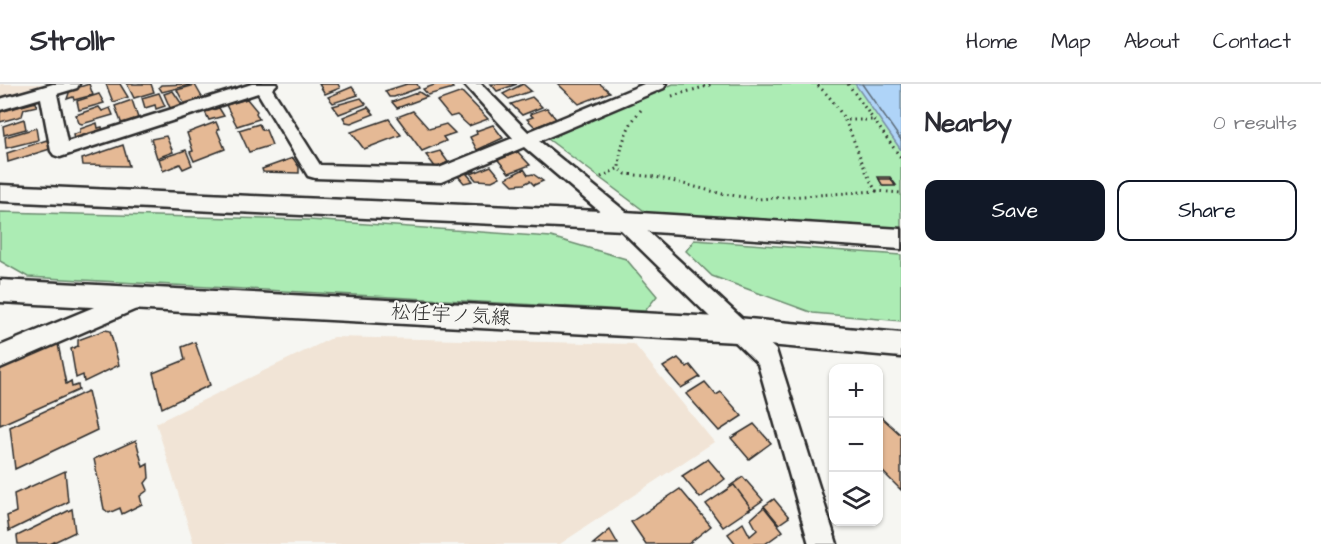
<!DOCTYPE html>
<html lang="en">
<head>
<meta charset="utf-8">
<style>
  body { margin:0; font-family:"Architects Daughter","Klee One",sans-serif; background:#f7f7f7; color:#2b2b33 }
  .controls { position:absolute; right:18px; bottom:18px; display:grid; overflow:hidden; border-radius:12px; box-shadow:0 2px 4px #0004 }
  .controls button { width:54px; height:54px; display:grid; place-items:center; padding:0; border:0; border-bottom:2px solid #e1e1e2; background:#fff; color:#2b2b33; font:30px sans-serif }
  .list { margin:0; padding:0; list-style:none }
  h2 { display:flex; justify-content:space-between; align-items:center; height:78px; margin:0; padding:0 24px; font-size:26px }
  h2 small { font-size:20px; font-weight:400; color:#7c7c81 }
  .actions { display:flex; gap:12px; padding:18px 24px }
  .actions a { flex:1; padding:14px 0; border:2px solid #111827; border-radius:12px; text-align:center; font-size:21px; color:#111827 }
  .actions .main { background:#111827; color:#fff }
  .icon { flex:none; width:33px; height:33px; fill:none; stroke:currentColor; stroke-width:2; stroke-linecap:round; stroke-linejoin:round }
  .map { position:relative; flex:none; width:901px; height:460px; overflow:hidden }
  header { display:flex; align-items:center; gap:36px; box-sizing:border-box; height:84px; padding:0 30px; background:#fff; border-bottom:2px solid #e1e1e2 }
  header strong { font-size:28px }
  nav { display:flex; gap:33px; margin-inline-start:auto; font-size:21px }
  main { display:flex }
  aside { flex:1; background:#fff }
  .map>svg:first-child { display:block }
  .built { fill:#f1e4d6 }
  .green { fill:#acecb4; stroke:#6c8c70; stroke-width:1.5 }
  .water { fill:#afd4f8; stroke:#7a90a6; stroke-width:1.5 }
  .lines { fill:none; stroke-linecap:round; stroke-linejoin:round }
  .shore { stroke:#606f7d; stroke-width:1.5 }
  .building { fill:#e5b995; stroke:#2b2b2b; stroke-width:1.5 }
  .minor-casing { stroke:#2b2b2b; stroke-width:5 }
  .major-casing { stroke:#2b2b2b; stroke-width:5 }
  .path { stroke:#2b2b2b; stroke-width:3; stroke-dasharray:1.5 4; stroke-linecap:butt }
  .minor { fill:#f6f6f2; fill-rule:evenodd }
  .major { fill:#f6f6f2; fill-rule:evenodd }
  .labels { text-anchor:middle; stroke-width:4.5; stroke-linejoin:round; paint-order:stroke }
  .street-label { font-size:20px; fill:#2b2b2b; stroke:#f6f6f2 }
</style>
</head>
<body>
<header>
<strong>Strollr</strong>
<nav><a>Home</a><a>Map</a><a>About</a><a>Contact</a></nav>
</header>
<main>
<div class="map">
<svg width="901" height="460" viewBox="0 0 901 460">
  <rect width="100%" height="100%" fill="#f6f6f2"/>
  <filter id="ink" filterUnits="userSpaceOnUse"><feTurbulence type="fractalNoise" baseFrequency=".0167" numOctaves="2"/><feDisplacementMap in="SourceGraphic" scale="12" xChannelSelector="R" yChannelSelector="G"/><feConvolveMatrix kernelMatrix="1 2 1 2 8 2 1 2 1" color-interpolation-filters="sRGB"/></filter>
  <g filter="url(#ink)">
    <g class="built">
      <polygon points="0,0 55,0 0,16"/>
      <polygon points="334,253 634,260 714,358 560,460 194,460 156,339"/>
    </g>
    <g class="green">
      <polygon points="673,0 901,0 901,148 647,129 548,55"/>
      <polygon points="0,128 309,136 551,153 626,175 657,212 645,227 28,193 0,177"/>
      <polygon points="694,156 901,171 901,237 813,229 712,192 686,167"/>
    </g>
    <polygon class="water" points="855,0 901,0 901,66"/>
    <g class="lines">
      <polyline class="shore" points="862,0 901,56"/>
    </g>
    <g class="building">
      <polygon points="89,0 93,11 74,16 73,13 67,15 70,6"/>
      <polygon points="106,0 120,0 128,13 113,18"/>
      <polygon points="127,0 151,0 154,8 134,14"/>
      <polygon points="319,0 338,0 340,4 325,10"/>
      <polygon points="407,0 417,0 419,4 394,13 389,13 385,7"/>
      <polygon points="437,0 450,0 453,4 428,11 423,5"/>
      <polygon points="491,0 517,0 497,7"/>
      <polygon points="523,0 531,7 509,15 503,10"/>
      <polygon points="558,0 600,0 610,8 579,20"/>
      <polygon points="161,1 189,0 190,1 162,8 159,3"/>
      <polygon points="195,1 203,15 185,21 177,6"/>
      <polygon points="352,3 358,11 333,19 328,13"/>
      <polygon points="173,7 183,22 171,26 164,10"/>
      <polygon points="419,8 427,13 397,24 392,18"/>
      <polygon points="462,8 488,35 469,42 457,31 450,33 437,17"/>
      <polygon points="159,9 165,22 156,25 155,21 145,24 142,14"/>
      <polygon points="99,10 104,19 79,26 77,17"/>
      <polygon points="532,13 542,23 522,31 511,20"/>
      <polygon points="361,14 366,20 339,30 333,22"/>
      <polygon points="247,15 257,27 256,29 259,35 237,42 226,21"/>
      <polygon points="132,16 138,34 129,37 129,40 125,41 121,38 115,22"/>
      <polygon points="36,18 37,22 24,25 22,32 0,38 0,28"/>
      <polygon points="99,23 102,27 110,24 113,31 82,40 79,39 76,31"/>
      <polygon points="368,23 374,30 351,39 346,38 343,33"/>
      <polygon points="219,24 224,32 209,36 205,28"/>
      <polygon points="547,24 556,35 535,43 527,35 533,33 530,30"/>
      <polygon points="413,27 429,45 446,40 455,49 443,53 446,57 422,67 397,33"/>
      <polygon points="24,35 26,45 4,51 3,42"/>
      <polygon points="389,35 401,51 364,65 351,48"/>
      <polygon points="216,38 219,45 217,46 225,65 194,77 190,68 193,67 187,49"/>
      <polygon points="97,39 98,44 102,43 103,48 74,55 73,51 80,48 80,45"/>
      <polygon points="259,40 262,46 266,46 272,61 249,68 239,46"/>
      <polygon points="493,41 503,54 477,66 470,53 477,50 476,47"/>
      <polygon points="36,44 38,56 6,64 5,53"/>
      <polygon points="166,52 173,68 157,74 151,55"/>
      <polygon points="47,56 50,65 8,78 7,69"/>
      <polygon points="123,61 129,82 83,81 82,75"/>
      <polygon points="186,66 192,81 183,85 180,80 163,87 159,75"/>
      <polygon points="440,67 448,78 436,84 426,71"/>
      <polygon points="518,68 530,81 509,89 498,76"/>
      <polygon points="293,74 299,83 299,89 263,88 262,85"/>
      <polygon points="491,82 500,93 492,97 476,96 471,90"/>
      <polygon points="473,85 475,87 467,90 473,97 464,99 458,92"/>
      <polygon points="524,85 528,91 533,90 543,97 534,101 530,97 524,100 513,101 506,94"/>
      <polygon points="878,93 890,93 896,101 883,102"/>
      <polygon points="879,95 891,95 895,102 883,102"/>
      <polygon points="105,246 110,247 119,281 84,298 83,291 76,294 71,265 78,262 78,256"/>
      <polygon points="195,258 210,301 162,324 153,289 185,276 182,263"/>
      <polygon points="58,260 66,300 71,297 72,303 78,301 79,306 0,341 0,284"/>
      <polygon points="678,274 687,283 690,281 700,293 681,304 663,283"/>
      <polygon points="705,298 716,311 721,308 742,332 719,347 686,310"/>
      <polygon points="88,307 97,346 15,385 10,343"/>
      <polygon points="878,330 901,351 901,406 878,383"/>
      <polygon points="754,340 771,359 749,375 731,354"/>
      <polygon points="136,356 143,383 148,380 149,394 145,399 148,406 140,412 142,420 122,430 120,424 109,429 104,425 94,375"/>
      <polygon points="708,375 725,395 700,414 682,392"/>
      <polygon points="65,387 68,418 9,447 7,432 16,428 14,410"/>
      <polygon points="743,393 763,416 749,426 730,402"/>
      <polygon points="734,401 751,424 723,443 706,420"/>
      <polygon points="680,405 711,442 688,460 646,460 631,438"/>
      <polygon points="774,415 789,433 779,440 764,422"/>
      <polygon points="764,423 783,447 765,460 736,460 728,450 743,439 750,452 757,446 751,435"/>
      <polygon points="72,425 75,448 50,460 18,460 17,452"/>
      <polygon points="610,446 618,460 593,460"/>
    </g>
    <g class="lines">
      <g class="minor-casing">
        <g id="minor">
          <polygon points="53,0 79,0 77,4 57,10 67,58 252,0 277,0 272,5 320,81 439,84 513,54 464,0 481,0 528,48 644,0 666,0 664,4 539,57 631,132 776,266 837,460 809,460 758,280 617,142 524,63 441,98 315,94 308,92 258,9 60,73 54,71 51,67 41,14 0,26 0,15"/>
          <polygon points="140,204 148,206 151,213 148,220 0,284 0,262"/>
        </g>
      </g>
      <g class="major-casing">
        <g id="major">
          <polygon points="0,101 624,128 901,145 901,165 624,146 0,117"/>
          <polygon points="0,196 737,234 901,249 901,273 737,258 0,218"/>
        </g>
      </g>
      <g class="path">
        <polyline points="848,0 901,74"/>
        <polyline points="672,12 714,0"/>
        <path d="M641,26C626,43 620,62 619,84L626,90L656,93L723,110L758,115L876,107C853,68 853,31 816,0"/>
        <polyline points="848,36 875,36"/>
        <polyline points="601,93 619,84"/>
        <polyline points="876,107 901,109"/>
      </g>
      <use href="#minor" class="minor"/>
      <use href="#major" class="major"/>
    </g>
  </g>
  <g class="labels">
    <g class="street-label">
      <text transform="translate(451 230) rotate(3)" y="7">松任宇ノ気線</text>
    </g>
  </g>
</svg>
<div class="controls">
<button>+</button>
<button>−</button>
<button><svg class="icon" aria-label="layers" viewBox="0 0 24 24"><path d="M12 4l9 5-9 5-9-5zM3 14l9 5 9-5"/></svg></button>
</div>
</div>
<aside>
<h2>Nearby<small>0 results</small></h2>
<ul class="list">
</ul>
<div class="actions"><a class="main">Save</a><a>Share</a></div>
</aside>
</main>
</body>
</html>
